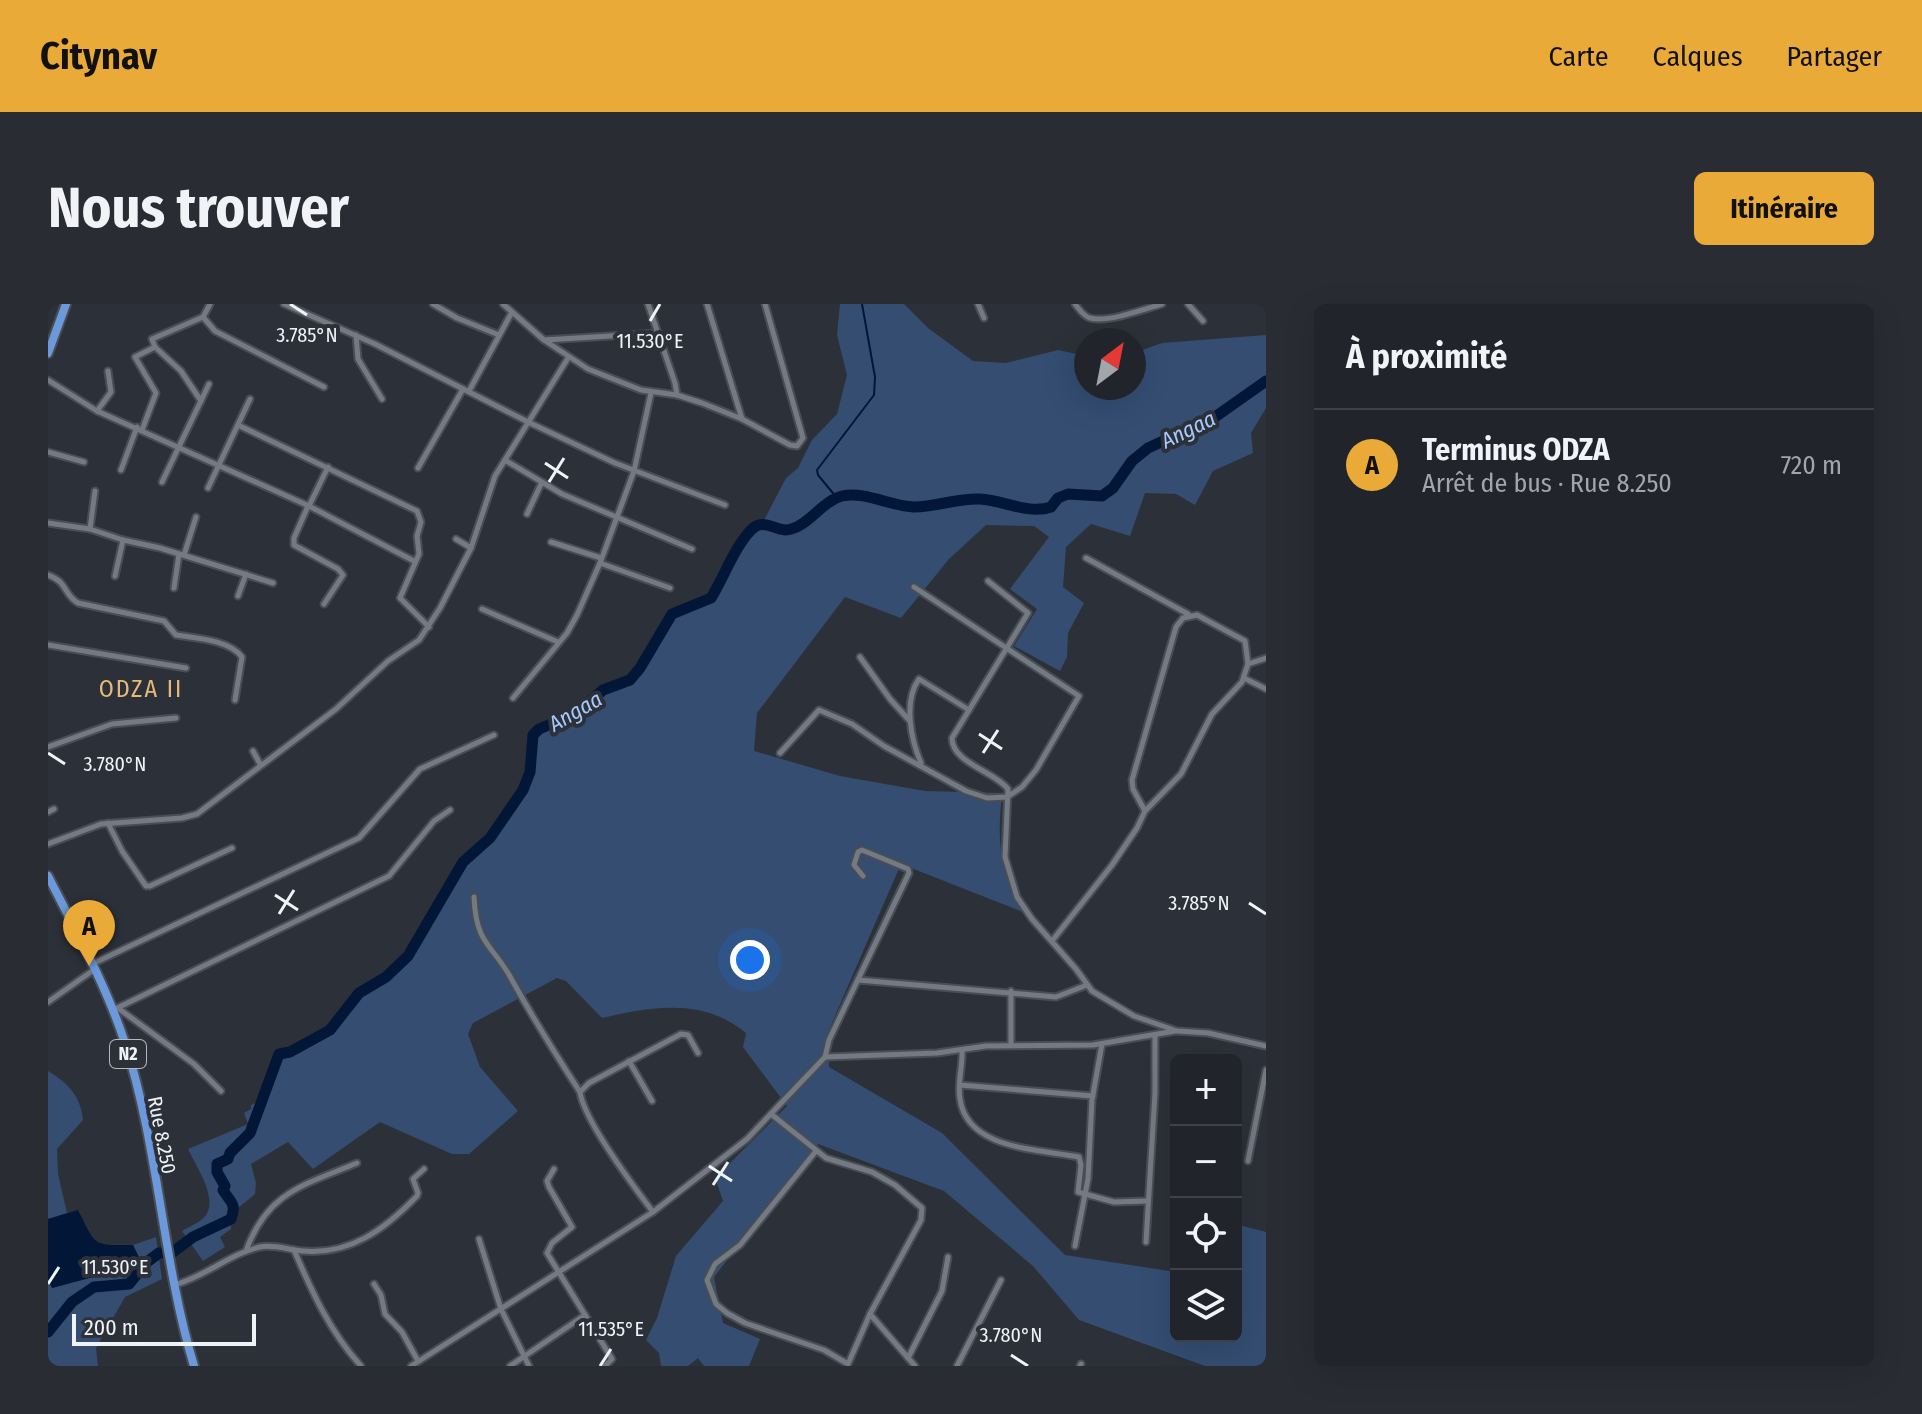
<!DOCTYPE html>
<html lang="fr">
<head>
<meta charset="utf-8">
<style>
  body { margin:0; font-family:"Fira Sans Condensed",sans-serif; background:#292d33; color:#f1f3f6 }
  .controls { position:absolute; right:24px; bottom:24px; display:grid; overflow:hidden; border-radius:12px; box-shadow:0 8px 32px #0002 }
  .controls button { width:72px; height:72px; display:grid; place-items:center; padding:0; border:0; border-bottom:2px solid #3e4247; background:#21252b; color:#f1f3f6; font:40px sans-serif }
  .compass { position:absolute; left:1026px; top:24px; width:72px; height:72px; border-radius:50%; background:#21252b; box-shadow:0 8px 32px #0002; rotate:32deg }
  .scale { position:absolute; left:24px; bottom:20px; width:184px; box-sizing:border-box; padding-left:8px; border:4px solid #eff3f8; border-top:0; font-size:22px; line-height:28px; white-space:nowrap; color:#eff3f8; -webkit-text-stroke:6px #2c3139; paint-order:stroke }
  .you { position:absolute; left:702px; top:656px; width:28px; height:28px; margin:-20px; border:6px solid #fff; border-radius:50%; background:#1a73e8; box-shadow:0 0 0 12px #1a73e833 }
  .badge { display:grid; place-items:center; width:52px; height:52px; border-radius:50%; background:#eaaa38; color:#111; font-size:26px; font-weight:700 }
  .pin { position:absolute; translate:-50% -66px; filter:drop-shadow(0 2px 4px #0008) }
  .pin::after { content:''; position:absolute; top:42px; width:28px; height:24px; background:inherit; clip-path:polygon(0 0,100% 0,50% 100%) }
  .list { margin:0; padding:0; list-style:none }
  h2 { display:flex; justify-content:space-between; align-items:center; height:104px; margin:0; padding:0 32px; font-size:34px }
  h2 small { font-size:26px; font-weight:400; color:#a2a5a9 }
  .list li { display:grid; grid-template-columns:52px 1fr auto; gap:24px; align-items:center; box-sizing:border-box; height:112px; padding:0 32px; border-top:2px solid #3e4247 }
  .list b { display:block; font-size:30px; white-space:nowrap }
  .list p { margin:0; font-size:26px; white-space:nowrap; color:#a2a5a9 }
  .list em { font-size:26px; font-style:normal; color:#a2a5a9 }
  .icon { flex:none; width:44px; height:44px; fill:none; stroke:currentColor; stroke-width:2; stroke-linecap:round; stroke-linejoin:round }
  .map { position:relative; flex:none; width:1218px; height:1062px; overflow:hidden; border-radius:12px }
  header { display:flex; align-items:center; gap:48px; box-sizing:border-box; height:112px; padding:0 40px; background:#eaaa38; color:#111 }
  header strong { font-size:38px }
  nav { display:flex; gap:44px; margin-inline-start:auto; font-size:28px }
  .intro { display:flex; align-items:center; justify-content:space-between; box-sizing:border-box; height:192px; padding:0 48px }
  h1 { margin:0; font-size:56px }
  .button { padding:20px 36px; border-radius:12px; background:#eaaa38; color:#111; font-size:28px; font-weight:700 }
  main { display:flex; gap:48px; padding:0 48px }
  aside { flex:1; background:#21252b; border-radius:12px; box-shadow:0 8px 32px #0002 }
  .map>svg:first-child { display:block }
  .green { fill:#344d71 }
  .water { fill:#021737 }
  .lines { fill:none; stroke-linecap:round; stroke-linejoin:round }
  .stream { stroke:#021737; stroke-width:2 }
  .river { stroke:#021737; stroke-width:11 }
  .minor-casing { stroke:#494d54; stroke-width:9 }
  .trunk-casing { stroke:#494d54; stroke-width:12 }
  .minor { stroke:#747a83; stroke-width:5 }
  .trunk { stroke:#6c99db; stroke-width:8 }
  .ticks { fill:none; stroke:#eff3f8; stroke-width:3 }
  .labels { text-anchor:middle; stroke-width:8; stroke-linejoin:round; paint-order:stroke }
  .shield { fill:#2c3139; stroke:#b4b9bf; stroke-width:2 }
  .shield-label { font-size:18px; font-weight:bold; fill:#eff3f8 }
  .street-label { font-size:20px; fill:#eff3f8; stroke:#2c3139 }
  .water-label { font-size:22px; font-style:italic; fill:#a7c9fb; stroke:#2c3139 }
  .quarter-label { font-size:24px; letter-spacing:2px; fill:#e6ba76; stroke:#2c3139 }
  .ticks-label { font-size:20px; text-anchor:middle; fill:#eff3f8; stroke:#2c3139; stroke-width:8; stroke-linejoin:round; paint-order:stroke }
</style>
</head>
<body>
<header>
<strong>Citynav</strong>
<nav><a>Carte</a><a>Calques</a><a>Partager</a></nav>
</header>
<div class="intro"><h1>Nous trouver</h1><a class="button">Itinéraire</a></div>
<main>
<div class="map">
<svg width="1218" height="1062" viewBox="0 0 1218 1062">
  <rect width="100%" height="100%" fill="#2c3139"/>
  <g class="green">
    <path d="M792,0H856L880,24L925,57L958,59L1010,46L1038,52V84H1086V49L1114,39L1218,31V104L1203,129L1205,149L1165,167L1147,201L1128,190L1097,189L1082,232L1043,220L1018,243L1015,283L1036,299L1020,329L1019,353L1012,367L966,342L989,305L962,285L1001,233L986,222L938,221L901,255L853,314L797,293L709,409L706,447L792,472L877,487L954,489C949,544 951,558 975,608L853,560L780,728L781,763L894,829L1017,951L1128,968V1032H1188V924L1191,921L1218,928V1062H1157L1031,1016L985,962L896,887L770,840L666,973L675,1019L712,1035L701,1062H656L650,1054L640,1062H613L611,1049L598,1036L609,1014L628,952L675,897L667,874L739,802L695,743L698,729C656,694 605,702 554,714L518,677L509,674L425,719L420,730L432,763L470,807L421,850H404L332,818L265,865L240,838L203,860L208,879L207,890C194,902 182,905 183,925L172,933L177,943L155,957L134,927C142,922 157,917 160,907C167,889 147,860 140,845L200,820L196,809L203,805V801L211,797L231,750L242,748L282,726L311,689L338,673L360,652L415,558L442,534L475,486L482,468L485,431L491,425L527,410L555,386L582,376L592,364L624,310L664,294L681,259L702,226L714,220L738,174L750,164L764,136L789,110L799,71L789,31Z"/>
    <path d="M0,767C20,779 33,792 35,816L9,845L10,870L19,909L0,915Z"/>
    <polygon points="108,933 114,975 77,993 48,1044 50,1062 0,1062 0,975 4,984 45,973 71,972 90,953 85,941"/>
  </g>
  <path class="water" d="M30,906C49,943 43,941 85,941L91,953L71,972L45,973L4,984L0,975V915Z"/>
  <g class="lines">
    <polyline class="stream" points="789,194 770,171 769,166 826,91 827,73 814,0"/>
    <path class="river" d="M0,1028L24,998L46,983L81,980L99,958L111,949L125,948L145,933L183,915C189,899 182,898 175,886L177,882L169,868V860L180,855L182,849L202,829L231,750L242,748L282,726L311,689L338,673L360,652L415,558L442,534L475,486L482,468L485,431L491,425L527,410L555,386L582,376L592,364L624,310L663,294C676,273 686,244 703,226C714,214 725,225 737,226C758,226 773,197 794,192C817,187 842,202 866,203C888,203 909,194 932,195C955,196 981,211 1003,203L1010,194L1020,190L1054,192L1065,184L1084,157L1100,144L1167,113L1218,77"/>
    <g class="minor-casing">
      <g id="minor">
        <polyline points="236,0 327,40 480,118 567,159 677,201"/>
        <polyline points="385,0 409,14 451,31"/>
        <polyline points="455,0 496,36 540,65 593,86 629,91 654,99 694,115 742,141 749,142 755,134 717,0"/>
        <polyline points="600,0 627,79 629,91"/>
        <polyline points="659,0 694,115"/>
        <polyline points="930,0 936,14"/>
        <path d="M1027,0C1031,5 1035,12 1042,14C1059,19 1097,5 1114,0"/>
        <polyline points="1140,0 1155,17"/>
        <polyline points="155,13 167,27 276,83"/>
        <polyline points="308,31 310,55 334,95"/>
        <polyline points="496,36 611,29"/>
        <polyline points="0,76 49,107 261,202 366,257"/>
        <polyline points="421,87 464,8"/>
        <polyline points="153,97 133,67 107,43 104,35 155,13 162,0"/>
        <polyline points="49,107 63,88 60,67"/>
        <polyline points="190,121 369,207 373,218 369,232 371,250 352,294 381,323"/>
        <polyline points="94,126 108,89 87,53 107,43"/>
        <polyline points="0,148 36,158"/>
        <polyline points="457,156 514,190 644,245"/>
        <polyline points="370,164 415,85"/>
        <polyline points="73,166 89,123"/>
        <polyline points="114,178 161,80"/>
        <polyline points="160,184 202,95"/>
        <polyline points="260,202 246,234 246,241 290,265 295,271 276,300"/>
        <polyline points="261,202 280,163"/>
        <polyline points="479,210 493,180"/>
        <polyline points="0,219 42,225 75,236 112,244 225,279"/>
        <polyline points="42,225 47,187"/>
        <polyline points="408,235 423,244"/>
        <polyline points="503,238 553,254"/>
        <polyline points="136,251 148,213"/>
        <polyline points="1038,254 1140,310"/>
        <polyline points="552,259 622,284"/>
        <path d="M0,271C20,278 15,290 30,299L116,317L128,331C148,334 182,336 194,353L187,396"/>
        <polyline points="67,272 75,236"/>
        <path d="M940,277L980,309L904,434C904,459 946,467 960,485L957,553L969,593L984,615L1028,665L1044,687L1086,712L1129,727L1160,729L1218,742"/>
        <polyline points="126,284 131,250"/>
        <polyline points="190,292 198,270"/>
        <polyline points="434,305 510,338"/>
        <polyline points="0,341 138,364"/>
        <polyline points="812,353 842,395 861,416"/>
        <polyline points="1200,360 1218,354"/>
        <polyline points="1196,374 1218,385"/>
        <polyline points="465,394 519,329 529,311 552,259 586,167 603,89"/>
        <polyline points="0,443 64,420 128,414"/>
        <polyline points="205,447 212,460"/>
        <polyline points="732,449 771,406 804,420 836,442 918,487 939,494 959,493 974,483 988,466 1031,392 866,283"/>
        <path d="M873,459C863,436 855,397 871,375L921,406"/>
        <polyline points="0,508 6,505"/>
        <polyline points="60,519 74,547 98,582 102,582 184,544"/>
        <polyline points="0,540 53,520 134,514 149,510 288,405 340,357 371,336 392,304 423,244 447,172 520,54"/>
        <path d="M426,593C428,642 445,640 464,676C485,714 508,751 532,788"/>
        <polyline points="1004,637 1064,561 1089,524 1097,507 1133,470 1164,410 1194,378 1200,360 1197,337 1149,311 1135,314 1128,323 1084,476 1085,485 1097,507"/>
        <polyline points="44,660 311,534 372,465 446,431"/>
        <polyline points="810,676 1008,693 1039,681"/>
        <polyline points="963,687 963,741"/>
        <polyline points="0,698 47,665"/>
        <polyline points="70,704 146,760 173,787"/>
        <polyline points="65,706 341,572 386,517 402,506"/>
        <path d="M914,746C915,762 909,779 912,795C919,846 991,845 1031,853L1033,861L1030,888L1066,898L1099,897"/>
        <polyline points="777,753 889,749 938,742 1045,741 1127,727"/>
        <polyline points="581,757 604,797"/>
        <polyline points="912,781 1045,792"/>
        <polyline points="723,810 778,854 824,868 847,881 874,904 873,916 822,1010 800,1060 776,1046 697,1019 679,1009 668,1000 659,976 667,960 692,941 768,847"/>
        <polyline points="1200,857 1218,766"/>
        <polyline points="506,865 499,877 501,883 524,923 504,939 499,949 564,1055 557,1062"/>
        <path d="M605,908C586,883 536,816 532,788L541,779L633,730L640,731L650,749"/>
        <polyline points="431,935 453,1005 481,1062"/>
        <polyline points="1098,938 1107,789 1107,732"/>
        <polyline points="1027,942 1040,875 1044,796 1054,740"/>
        <path d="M246,946C264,988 282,1028 313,1062"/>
        <path d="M198,947C219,888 256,881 309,859"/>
        <polyline points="326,980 333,991 337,1010 354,1028 370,1057"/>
        <path d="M126,981C157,973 181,950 212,943C225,940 241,946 255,947C303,951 337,925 369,892L370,889L365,875L376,865"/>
        <polyline points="822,1010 867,1062"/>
        <polyline points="860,1054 894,987 900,953"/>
        <polyline points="363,1062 605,908 699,835 777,753 781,736 861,569 860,565 814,546 810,548 806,561 815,572"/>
        <polyline points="462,1062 537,1011"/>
        <polyline points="909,1062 953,976"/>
        <polyline points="1032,1062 1033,1060"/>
      </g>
    </g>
    <g class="trunk-casing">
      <g id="trunk">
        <polyline points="0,49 18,0"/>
        <path d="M0,572C28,627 58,681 77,739C111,844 114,956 146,1062"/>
      </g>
    </g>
    <use href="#minor" class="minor"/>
    <use href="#trunk" class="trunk"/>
  </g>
  <path class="ticks" d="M242,0L259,11M602,17L612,0M497,159L520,174M501,178L516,154M931,430L954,445M0,449L17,460M935,449L950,426M227,591L250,606M1201,599L1218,610M231,610L246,586M661,862L684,877M665,881L680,858M0,980L11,963M963,1051L980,1062M552,1062L563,1045"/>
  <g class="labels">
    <rect class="shield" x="62" y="736" width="36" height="28" rx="6"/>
    <g class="shield-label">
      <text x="80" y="756">N2</text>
    </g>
    <g class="street-label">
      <text transform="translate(114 831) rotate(79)" y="7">Rue 8.250</text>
    </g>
    <g class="water-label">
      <text transform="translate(1140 125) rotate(-26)" y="8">Angaa</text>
      <text transform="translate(527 407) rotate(-30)" y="8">Angaa</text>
    </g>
    <g class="quarter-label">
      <text x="93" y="393">ODZA II</text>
    </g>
  </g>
  <g class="ticks-label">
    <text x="259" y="38">3.785°N</text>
    <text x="602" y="44">11.530°E</text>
    <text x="67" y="467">3.780°N</text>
    <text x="1151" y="606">3.785°N</text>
    <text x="67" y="970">11.530°E</text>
    <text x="563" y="1032">11.535°E</text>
    <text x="963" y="1038">3.780°N</text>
  </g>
</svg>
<div class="controls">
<button>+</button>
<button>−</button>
<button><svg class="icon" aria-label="locate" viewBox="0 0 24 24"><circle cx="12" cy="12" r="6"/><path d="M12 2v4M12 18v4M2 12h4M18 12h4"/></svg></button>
<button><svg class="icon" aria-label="layers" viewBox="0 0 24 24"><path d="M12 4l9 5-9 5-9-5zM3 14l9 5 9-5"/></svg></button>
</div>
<svg class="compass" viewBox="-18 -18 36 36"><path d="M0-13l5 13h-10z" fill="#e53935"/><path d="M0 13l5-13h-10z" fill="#a2a5a9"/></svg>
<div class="scale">200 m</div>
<div class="you"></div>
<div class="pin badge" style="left:41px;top:662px">A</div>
</div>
<aside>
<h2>À proximité<small></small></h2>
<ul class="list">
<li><span class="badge">A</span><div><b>Terminus ODZA</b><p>Arrêt de bus · Rue 8.250</p></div><em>720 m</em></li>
</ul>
</aside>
</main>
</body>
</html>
